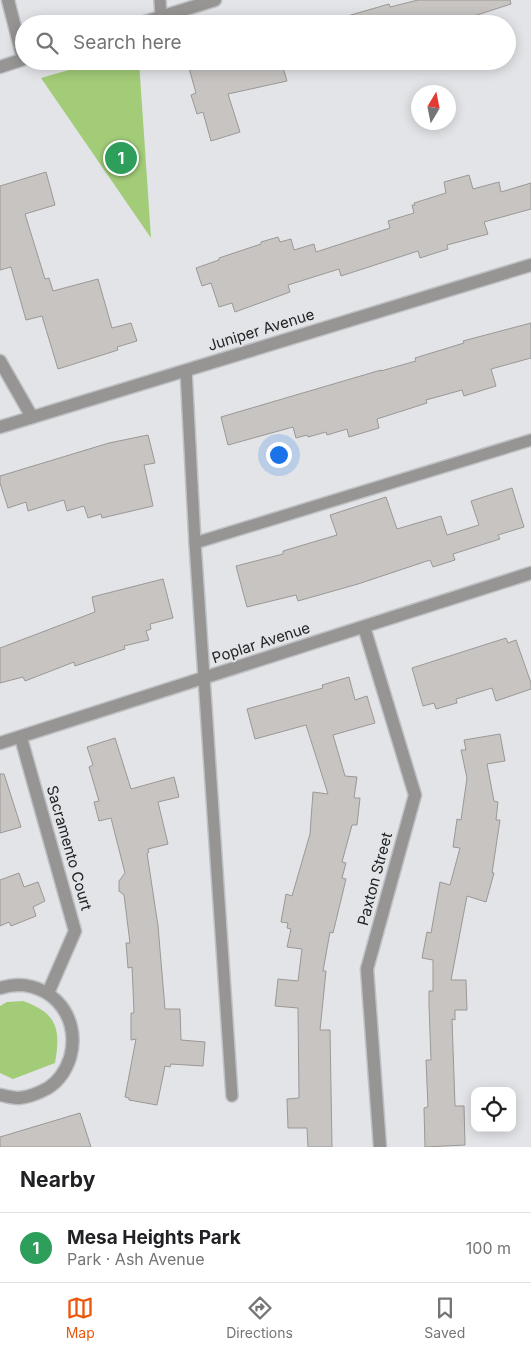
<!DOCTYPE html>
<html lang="en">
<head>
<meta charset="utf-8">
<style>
  body { margin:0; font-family:Inter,sans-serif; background:#f2f2f2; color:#202124 }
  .controls { position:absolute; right:15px; bottom:15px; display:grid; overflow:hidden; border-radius:10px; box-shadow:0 2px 12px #0003 }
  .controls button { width:45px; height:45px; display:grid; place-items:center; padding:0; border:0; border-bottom:1px solid #e0e0e0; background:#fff; color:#202124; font:25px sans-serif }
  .compass { position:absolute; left:411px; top:85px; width:45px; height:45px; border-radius:50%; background:#fff; box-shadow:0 2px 12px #0003; rotate:10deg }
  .you { position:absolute; left:278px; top:454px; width:18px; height:18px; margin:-12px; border:4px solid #fff; border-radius:50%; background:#1a73e8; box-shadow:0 0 0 8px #1a73e833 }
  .badge { display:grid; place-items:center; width:32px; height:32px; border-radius:50%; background:#ea580c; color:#fff; font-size:16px; font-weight:700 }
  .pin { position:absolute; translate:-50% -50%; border:2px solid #fff; box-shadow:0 1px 5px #0006 }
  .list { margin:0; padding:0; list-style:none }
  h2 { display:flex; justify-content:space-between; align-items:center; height:65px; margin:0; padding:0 20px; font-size:21px }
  h2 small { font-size:16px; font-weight:400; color:#757577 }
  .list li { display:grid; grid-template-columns:32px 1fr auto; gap:15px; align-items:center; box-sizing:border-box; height:70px; padding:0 20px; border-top:1px solid #e0e0e0 }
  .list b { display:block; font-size:19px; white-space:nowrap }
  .list p { margin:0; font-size:16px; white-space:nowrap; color:#757577 }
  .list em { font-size:16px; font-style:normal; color:#757577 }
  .icon { flex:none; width:28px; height:28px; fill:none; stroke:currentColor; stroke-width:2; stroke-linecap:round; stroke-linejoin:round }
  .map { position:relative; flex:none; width:531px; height:1147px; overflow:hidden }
  .search { position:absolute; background:#fff; box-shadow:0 2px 12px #0003; left:15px; right:15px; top:15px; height:55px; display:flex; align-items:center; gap:12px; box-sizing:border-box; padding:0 18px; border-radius:28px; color:#757577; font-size:19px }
  .sheet { height:135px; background:#fff }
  nav { display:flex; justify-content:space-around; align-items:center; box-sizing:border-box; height:70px; border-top:1px solid #e0e0e0; background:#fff; font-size:14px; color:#757577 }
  nav a { display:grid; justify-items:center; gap:2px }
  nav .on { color:#ea580c }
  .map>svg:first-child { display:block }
  .green { fill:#a2cc78 }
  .building { fill:#c7c4c2; stroke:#9b9896 }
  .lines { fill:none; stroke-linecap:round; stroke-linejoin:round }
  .lane-casing { stroke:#bfc1c4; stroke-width:14 }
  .street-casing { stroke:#bfc1c4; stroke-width:15 }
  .lane { stroke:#969594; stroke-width:11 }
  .street { stroke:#969594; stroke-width:12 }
  .labels { text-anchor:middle; stroke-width:4; stroke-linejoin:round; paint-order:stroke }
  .street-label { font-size:15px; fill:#222324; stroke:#e2e4e7 }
</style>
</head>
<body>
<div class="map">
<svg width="531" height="1147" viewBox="0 0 531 1147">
  <rect width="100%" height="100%" fill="#e2e4e7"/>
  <g class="green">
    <polygon points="100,61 139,61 151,238 41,78"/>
    <path d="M23,1001C57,1013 61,1029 55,1063L13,1079L0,1073V1006L7,1002Z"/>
  </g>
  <g class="building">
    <polygon points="418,0 510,0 511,4 449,24 338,24 337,19 389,4 390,7"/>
    <polygon points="213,61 281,61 287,81 228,94 240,132 211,141 203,112 197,114 191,95 196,93 189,68"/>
    <polygon points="46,172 55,205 25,214 45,279 49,278 53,291 98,279 112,328 131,323 137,341 117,347 118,350 58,369 42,316 26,320 11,267 0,270 0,186"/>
    <polygon points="469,175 473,189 499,182 501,192 531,183 531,209 484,222 488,234 447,245 448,249 420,258 418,251 341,276 339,269 288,285 290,292 235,312 232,303 219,307 211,283 202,286 196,268 219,260 219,258 261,244 261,242 278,237 280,242 291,239 294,250 314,244 316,252 390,228 388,221 414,213 412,205 415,205 414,203 446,193 444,182"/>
    <polygon points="531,323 531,358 491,369 496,386 464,396 462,390 426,400 427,403 377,419 379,428 349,437 347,429 327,435 326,432 308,437 307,435 296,438 293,427 228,445 221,417 381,370 381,371 416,361 415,358 464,343 463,341"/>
    <polygon points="148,435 155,463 144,465 153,506 102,518 101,514 88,518 84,506 67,511 64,500 28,511 26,502 8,508 0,483 0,476 109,443"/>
    <polygon points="512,488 524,527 498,535 500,539 453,554 455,560 433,567 430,560 358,584 298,601 296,595 247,607 236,566 283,554 283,551 337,535 330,515 386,497 397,529 441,516 447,535 479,525 471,501"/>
    <polygon points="163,579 173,618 150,624 151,629 146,631 149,640 124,646 125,649 75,666 74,662 25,681 23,677 0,683 0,648 95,612 92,597"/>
    <polygon points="506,638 508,643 516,640 531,683 531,689 496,701 492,688 456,699 457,703 436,709 434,703 423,706 412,668"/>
    <polygon points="349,677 355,700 367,696 375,723 333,735 345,776 357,777 354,798 360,798 357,825 352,825 342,862 346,863 342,878 346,879 333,933 330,932 323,971 326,971 320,1030 330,1030 332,1147 308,1147 307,1128 288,1128 287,1099 299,1098 298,1008 275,1006 278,979 298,981 302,949 287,947 291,929 287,928 288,923 281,922 286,894 292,896 310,834 313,792 328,794 306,725 255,739 247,709 323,688 322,685"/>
    <polygon points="500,734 505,761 487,764 494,801 498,802 496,820 500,820 492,873 494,873 486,902 467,896 451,980 466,980 467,1010 455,1010 455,1020 452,1019 455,1106 464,1106 465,1145 425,1147 424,1108 428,1107 426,1060 431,1060 429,1005 429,991 433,991 433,960 422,958 427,932 431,933 440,882 450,885 460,848 453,847 457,819 461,820 467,778 461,750 466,750 464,740"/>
    <polygon points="115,738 131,789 174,777 179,797 158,802 168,844 148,849 149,852 147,853 158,926 165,1009 180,1009 181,1040 205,1042 203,1066 171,1064 170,1067 165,1066 157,1105 129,1100 129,1098 125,1097 136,1039 131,1040 131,1013 134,1013 133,988 132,967 128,968 126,943 130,943 124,895 119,891 119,881 125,873 111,818 99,821 94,802 99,801 89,767 93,765 87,747"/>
    <polygon points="0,774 4,774 21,827 0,833"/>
    <polygon points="19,873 24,887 38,882 45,901 33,907 36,916 11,926 9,922 0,926 0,880"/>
    <polygon points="80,1113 91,1147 0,1147 0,1137"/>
  </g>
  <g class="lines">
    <g class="lane-casing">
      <g id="lane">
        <polyline points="160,0 161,17"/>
        <polyline points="186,370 195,543 531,440"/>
        <polyline points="195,543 232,1096"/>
      </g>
    </g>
    <g class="street-casing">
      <g id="street">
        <polyline points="8,0 23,59"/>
        <polyline points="138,24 215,0"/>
        <polyline points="0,67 24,59"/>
        <polyline points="0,361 32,417"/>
        <polyline points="0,427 531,265"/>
        <polyline points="364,627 415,795 367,969 380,1147"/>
        <polyline points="21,738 75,931 48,993"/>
        <polyline points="0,743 531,573"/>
        <path d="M0,988C45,974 83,1013 70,1058C66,1070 59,1081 48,1088C39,1093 29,1097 19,1098C13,1098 6,1096 0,1095"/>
      </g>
    </g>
    <use href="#lane" class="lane"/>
    <use href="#street" class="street"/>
  </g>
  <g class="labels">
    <g class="street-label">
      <text transform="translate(261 330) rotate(-17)" y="5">Juniper Avenue</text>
      <text transform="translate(261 643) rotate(-18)" y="5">Poplar Avenue</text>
      <text transform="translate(69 848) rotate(74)" y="5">Sacramento Court</text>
      <text transform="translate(375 879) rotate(-75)" y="5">Paxton Street</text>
    </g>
  </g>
</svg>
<div class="controls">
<button><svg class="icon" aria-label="locate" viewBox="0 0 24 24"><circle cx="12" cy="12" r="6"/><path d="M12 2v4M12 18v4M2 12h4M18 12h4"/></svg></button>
</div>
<svg class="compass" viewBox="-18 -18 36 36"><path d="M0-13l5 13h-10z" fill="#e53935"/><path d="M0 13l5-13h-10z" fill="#757577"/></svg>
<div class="you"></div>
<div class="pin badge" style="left:121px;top:158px;background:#2e9e5b">1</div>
<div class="search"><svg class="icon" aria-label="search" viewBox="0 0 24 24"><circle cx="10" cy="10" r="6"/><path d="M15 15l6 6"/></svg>Search here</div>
</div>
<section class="sheet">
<h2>Nearby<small></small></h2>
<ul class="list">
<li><span class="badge" style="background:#2e9e5b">1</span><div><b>Mesa Heights Park</b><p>Park · Ash Avenue</p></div><em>100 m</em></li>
</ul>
</section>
<nav>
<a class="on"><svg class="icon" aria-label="map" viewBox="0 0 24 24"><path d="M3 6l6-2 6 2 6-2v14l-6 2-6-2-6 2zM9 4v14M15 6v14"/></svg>Map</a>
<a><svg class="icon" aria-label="directions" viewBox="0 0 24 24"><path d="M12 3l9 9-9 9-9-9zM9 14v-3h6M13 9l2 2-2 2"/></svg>Directions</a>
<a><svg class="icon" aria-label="saved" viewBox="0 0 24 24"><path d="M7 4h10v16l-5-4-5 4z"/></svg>Saved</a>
</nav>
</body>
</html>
